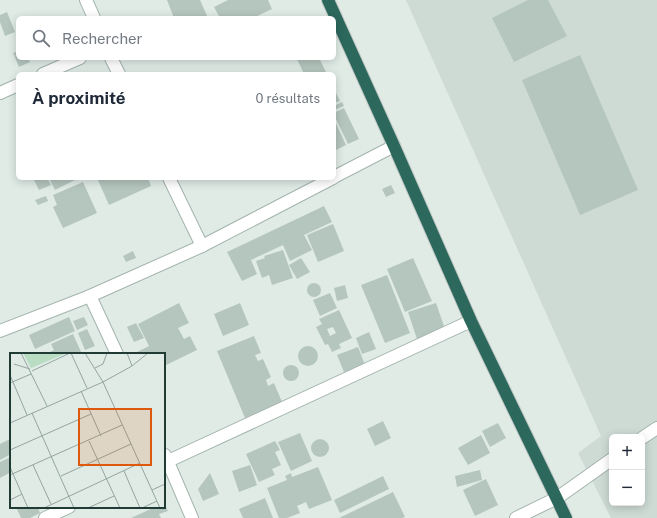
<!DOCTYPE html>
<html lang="fr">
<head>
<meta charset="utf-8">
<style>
  body { margin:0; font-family:"Public Sans",sans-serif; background:#f6f6f7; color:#1f2937 }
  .controls { position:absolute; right:12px; bottom:12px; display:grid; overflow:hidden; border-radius:6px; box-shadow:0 2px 10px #0003 }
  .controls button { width:36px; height:36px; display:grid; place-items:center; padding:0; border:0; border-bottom:1px solid #e0e1e3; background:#fff; color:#1f2937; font:20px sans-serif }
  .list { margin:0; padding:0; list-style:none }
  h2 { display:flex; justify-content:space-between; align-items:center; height:52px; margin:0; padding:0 16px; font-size:17px }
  h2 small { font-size:13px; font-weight:400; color:#747a83 }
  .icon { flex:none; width:22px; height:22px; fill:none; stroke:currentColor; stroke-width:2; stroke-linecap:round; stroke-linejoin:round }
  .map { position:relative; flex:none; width:657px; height:518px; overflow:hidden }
  .search { position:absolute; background:#fff; box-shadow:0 2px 10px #0003; left:16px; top:16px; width:320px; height:44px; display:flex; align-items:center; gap:10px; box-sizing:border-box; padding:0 14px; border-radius:6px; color:#747a83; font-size:15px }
  .panel { position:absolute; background:#fff; box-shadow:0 2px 10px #0003; left:16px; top:72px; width:320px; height:108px; border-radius:6px }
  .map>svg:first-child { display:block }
  .built { fill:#cedbd5; fill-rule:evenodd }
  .building { fill:#b5c6bf; fill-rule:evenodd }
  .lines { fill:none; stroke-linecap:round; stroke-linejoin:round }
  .minor-casing { stroke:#a3b3ad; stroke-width:14 }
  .highway-casing { stroke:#c1c8c6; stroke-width:14 }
  .minor { stroke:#fff; stroke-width:12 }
  .highway { stroke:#2c685c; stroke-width:12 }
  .inset-road { fill:none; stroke:#93a59f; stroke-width:1 }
  .view { fill:#de580e; fill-opacity:0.15; stroke:#de580e; stroke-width:2 }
  .inset-edge { fill:none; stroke:#203b34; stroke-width:2 }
</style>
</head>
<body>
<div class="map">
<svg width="657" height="518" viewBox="0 0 657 518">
  <rect width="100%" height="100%" fill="#e0ebe6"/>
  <path class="built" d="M406,0H657V518H611L578,453L601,436ZM612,437H642V503H612Z"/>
  <g class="building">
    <polygon points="167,0 200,0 208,18 174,18"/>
    <polygon points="228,0 268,0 272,9 253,18 220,18 214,7"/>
    <polygon points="528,0 548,0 567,36 514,62 492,18"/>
    <polygon points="7,12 15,32 5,36 0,22 0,15"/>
    <polygon points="18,51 18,58 28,58 30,62 19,67 13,53"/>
    <polygon points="580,55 638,190 580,215 522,80"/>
    <polygon points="298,58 319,58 327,74 304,74 297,59"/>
    <polygon points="334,89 340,101 334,103"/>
    <polygon points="342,102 344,106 334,110 334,106"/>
    <polygon points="344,108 359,139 348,144 334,115 334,113"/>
    <polygon points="334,119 346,145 334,151"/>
    <polygon points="33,178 47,178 51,185 39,190"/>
    <polygon points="49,178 79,178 55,190"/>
    <polygon points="97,178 148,178 151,186 109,205"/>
    <polygon points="83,182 97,213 63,228 53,207 57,205 53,195"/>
    <polygon points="391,185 395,193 386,197 382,189"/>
    <polygon points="46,196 48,201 38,205 35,200"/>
    <polygon points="324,206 332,222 304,235 312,250 290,261 283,245 251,260 257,274 242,281 227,252"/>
    <polygon points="333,224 344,251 318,262 307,235"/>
    <polygon points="283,250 293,278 272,285 269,275 262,278 256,261 265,258 264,256"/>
    <polygon points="133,251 136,258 126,262 123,256"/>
    <polygon points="301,258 310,272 297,279 289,265"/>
    <polygon points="413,258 432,301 405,312 387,269"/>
    <polygon points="387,275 410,333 385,343 361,285"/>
    <circle cx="314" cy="290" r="7"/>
    <polygon points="345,285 348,298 337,301 334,288"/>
    <polygon points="330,293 337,308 320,316 313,300"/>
    <polygon points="179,303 189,323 178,328 184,339 190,336 197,350 164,366 164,354 136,354 135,353 149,346 138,324"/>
    <polygon points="240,303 249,325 223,336 214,314"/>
    <polygon points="436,303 445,329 417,339 408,312"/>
    <path d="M339,310L352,338L339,344L341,348L332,352L328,344L325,345L316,327L322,324L319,319ZM333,327L336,333L330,336L327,329Z"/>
    <polygon points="69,317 75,331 35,349 29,335"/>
    <polygon points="84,317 88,325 77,330 73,321"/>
    <polygon points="136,323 144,338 134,342 127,327"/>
    <polygon points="87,329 95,346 85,350 78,333"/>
    <polygon points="369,332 376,349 362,354 356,338"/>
    <polygon points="73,334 82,354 46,354 54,350 51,344"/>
    <polygon points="254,336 261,353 255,355 258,361 263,359 271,377 266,380 268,386 274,383 282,402 245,418 217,351"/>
    <circle cx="308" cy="356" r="10"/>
    <polygon points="358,347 365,365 344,372 337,355"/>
    <circle cx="291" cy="373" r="8"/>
    <polygon points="383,421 391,438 375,446 367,429"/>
    <polygon points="498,423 506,438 490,447 482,431"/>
    <polygon points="300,433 312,461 291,471 278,442"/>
    <polygon points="481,435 490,453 468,465 458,448"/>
    <circle cx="320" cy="448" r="9"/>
    <polygon points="10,439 11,441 11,454 0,460 0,444"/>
    <polygon points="275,441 280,450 275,452 281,465 272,469 275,475 259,482 246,454"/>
    <polygon points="11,457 11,472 0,478 0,462"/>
    <polygon points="250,465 257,485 239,492 232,471"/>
    <polygon points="318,467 332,500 309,509 306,502 297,506 300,513 287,518 279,518 267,488 287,480 285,476 291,473 292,477"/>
    <polygon points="480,470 482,480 457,487 455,476"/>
    <polygon points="210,473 219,494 203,501 198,489"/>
    <polygon points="383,476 389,489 340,513 334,500"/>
    <polygon points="486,479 498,505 475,516 463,490"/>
    <polygon points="393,492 405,517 402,518 339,518"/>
    <polygon points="265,498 273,518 243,518 239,509"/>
    <polygon points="164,503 168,511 159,514 161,518 131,518 155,507 164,507"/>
    <polygon points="16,507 38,507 40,513 30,518 21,518"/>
  </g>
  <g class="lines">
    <g class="minor-casing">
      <g id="minor">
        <polyline points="86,0 94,18"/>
        <polyline points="111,58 119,74"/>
        <polyline points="43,74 80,58"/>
        <polyline points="0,93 18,85"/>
        <polyline points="334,177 394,146"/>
        <polyline points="169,178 202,246"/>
        <polyline points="90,296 117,354"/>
        <polyline points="0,331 90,296 202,246 333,178"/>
        <polyline points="642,438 657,428"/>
        <polyline points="165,455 192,518"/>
        <polyline points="164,463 471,321"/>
        <polyline points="45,518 69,507"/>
        <polyline points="516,518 557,498 612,459"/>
      </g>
    </g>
    <g class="highway-casing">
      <polyline id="highway" points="328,0 394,146 471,321 566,518"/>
    </g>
    <use href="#minor" class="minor"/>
    <use href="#highway" class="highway"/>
  </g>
  <g transform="translate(10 353)">
    <rect width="155" height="155" fill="#e0ebe6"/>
    <path d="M13,0H57L21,15Z" fill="#b8ddc2"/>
    <path class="inset-road" d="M11,0L37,53M61,0L77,35M75,0L93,29L150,155M117,0L122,13M4,11L20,16M85,15L93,11L97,0M22,18L60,0M0,22L17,62M0,30L21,21M71,38L91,83M22,60L64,155M0,70L93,29L122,13L138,0M79,88L110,155M0,97L81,61M23,112L41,151M0,114L18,155M114,118L130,155M0,122L112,72M51,123L121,91M142,137L155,131M0,147L12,141M34,155L130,110M78,155L104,143M132,155L147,148"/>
    <path class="view" d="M69,56H141V112H69Z"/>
    <rect width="155" height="155" class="inset-edge"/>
  </g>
</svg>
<div class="controls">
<button>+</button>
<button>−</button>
</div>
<div class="search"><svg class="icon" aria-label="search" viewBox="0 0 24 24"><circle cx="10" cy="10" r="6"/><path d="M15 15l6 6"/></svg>Rechercher</div>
<section class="panel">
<h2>À proximité<small>0 résultats</small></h2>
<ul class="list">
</ul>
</section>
</div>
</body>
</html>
